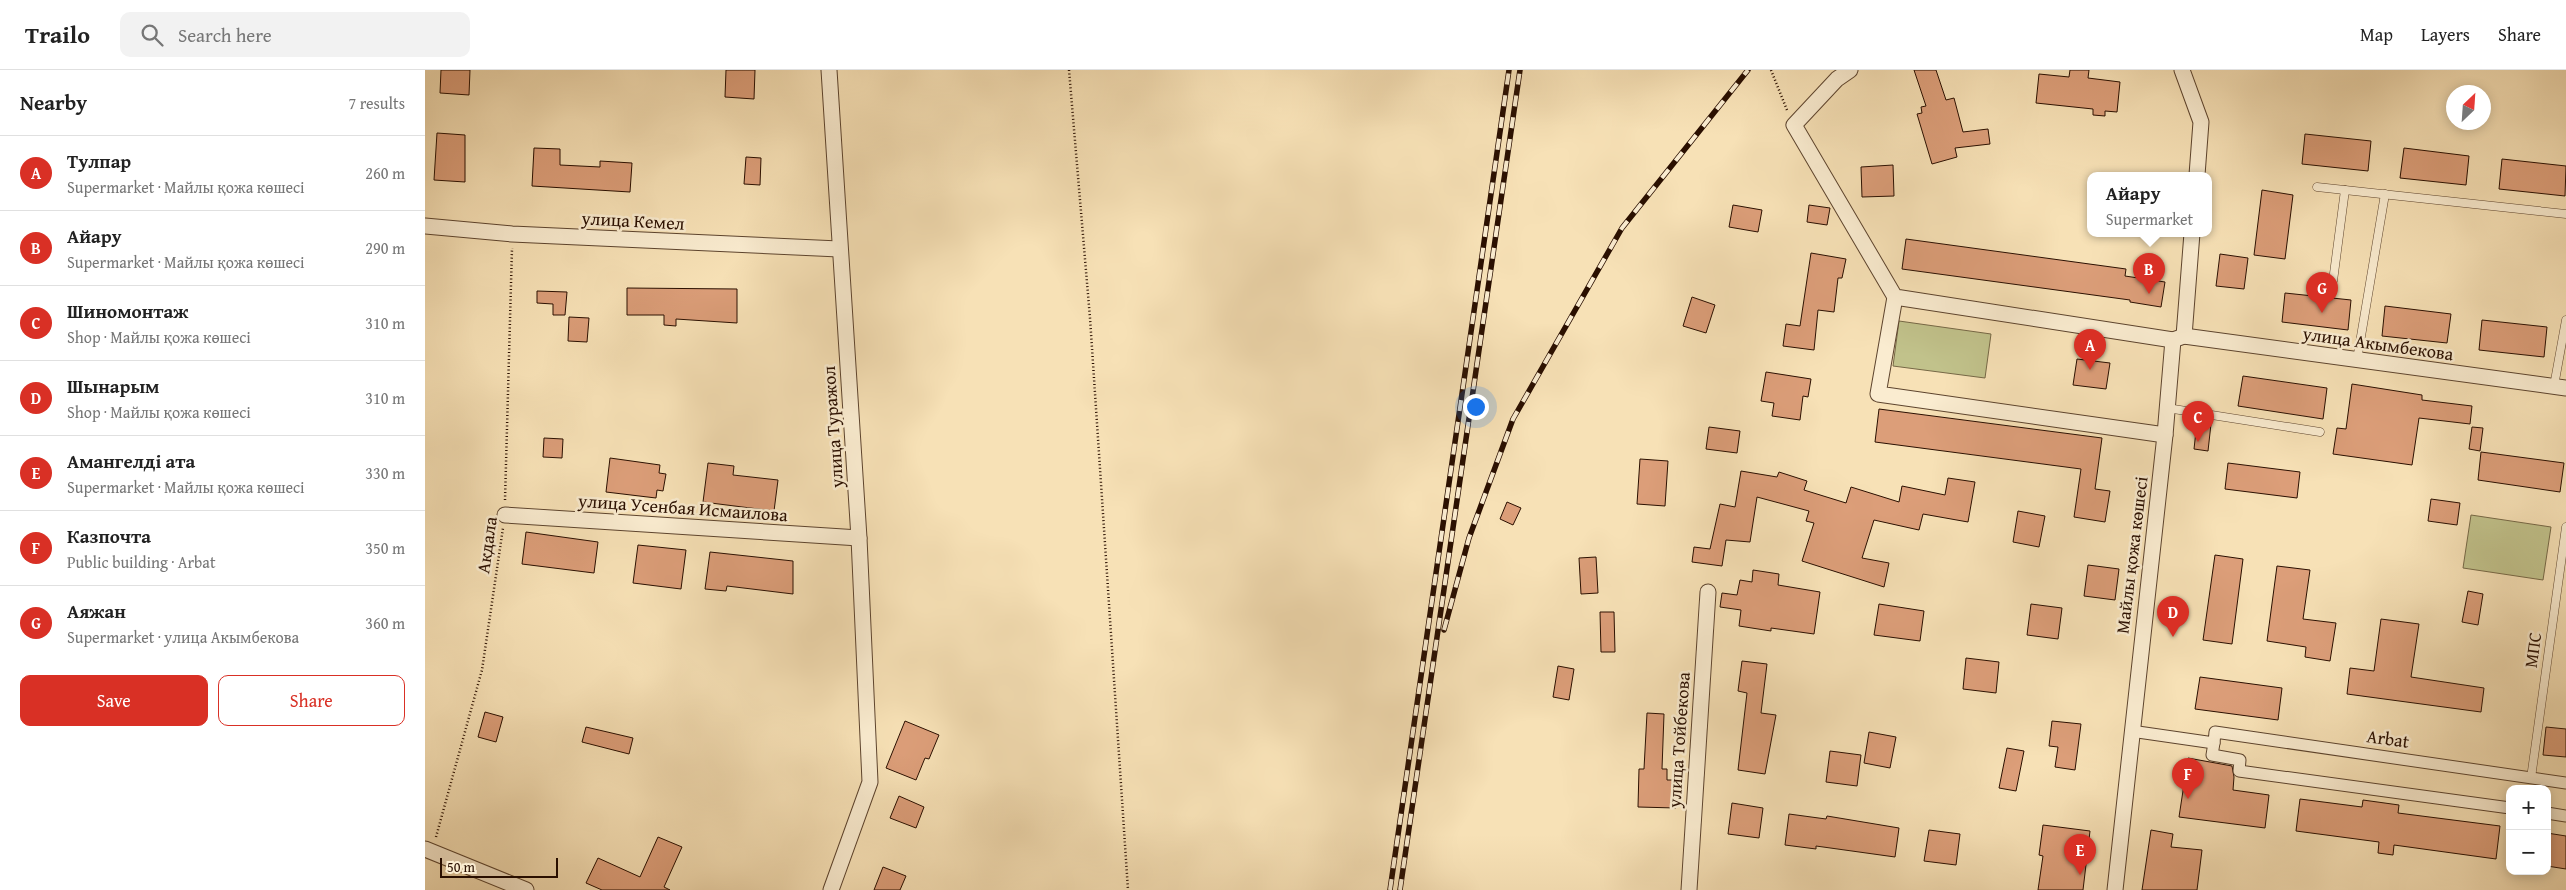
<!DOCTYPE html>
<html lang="en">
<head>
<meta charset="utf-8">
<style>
  body { margin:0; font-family:"Gentium Book Plus",serif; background:#f2f2f2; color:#222 }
  .controls { position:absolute; right:15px; bottom:15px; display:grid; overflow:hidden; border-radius:10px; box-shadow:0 2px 12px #0003 }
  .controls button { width:45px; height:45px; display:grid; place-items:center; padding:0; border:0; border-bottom:1px solid #e0e0e0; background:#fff; color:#222; font:25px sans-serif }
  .compass { position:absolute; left:2021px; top:15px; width:45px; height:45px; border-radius:50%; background:#fff; box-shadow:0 2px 12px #0003; rotate:25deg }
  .scale { position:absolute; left:15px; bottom:12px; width:118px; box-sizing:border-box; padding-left:5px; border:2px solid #2a0f00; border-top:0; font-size:14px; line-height:18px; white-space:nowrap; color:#2a0f00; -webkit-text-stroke:4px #faecd0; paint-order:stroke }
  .you { position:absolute; left:1050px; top:336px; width:18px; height:18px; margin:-12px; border:4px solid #fff; border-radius:50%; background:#1a73e8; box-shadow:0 0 0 8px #1a73e833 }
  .badge { display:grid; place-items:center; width:32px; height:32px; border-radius:50%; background:#d93025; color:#fff; font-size:16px; font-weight:700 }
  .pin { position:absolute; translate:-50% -41px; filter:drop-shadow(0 1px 2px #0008) }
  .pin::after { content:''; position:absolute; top:26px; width:18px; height:15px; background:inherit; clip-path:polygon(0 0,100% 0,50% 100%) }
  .popup { position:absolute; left:1662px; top:102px; width:125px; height:65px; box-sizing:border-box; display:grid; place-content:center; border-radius:10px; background:#fff; filter:drop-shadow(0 1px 4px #0005); font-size:16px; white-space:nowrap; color:#767676 }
  .popup b { font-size:19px; color:#222 }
  .popup::after { content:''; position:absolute; left:50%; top:100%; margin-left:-10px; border:10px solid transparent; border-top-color:#fff }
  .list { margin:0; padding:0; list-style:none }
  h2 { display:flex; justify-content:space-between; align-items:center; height:65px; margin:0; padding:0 20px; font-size:21px }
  h2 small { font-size:16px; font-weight:400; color:#767676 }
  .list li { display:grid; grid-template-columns:32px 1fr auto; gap:15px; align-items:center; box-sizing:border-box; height:75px; padding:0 20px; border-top:1px solid #e0e0e0 }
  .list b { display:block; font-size:19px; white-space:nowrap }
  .list p { margin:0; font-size:16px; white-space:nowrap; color:#767676 }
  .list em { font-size:16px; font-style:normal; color:#767676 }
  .actions { display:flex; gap:10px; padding:15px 20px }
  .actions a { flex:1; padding:11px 0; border:1px solid #d93025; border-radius:10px; text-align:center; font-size:18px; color:#d93025 }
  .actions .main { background:#d93025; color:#fff }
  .icon { flex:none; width:28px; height:28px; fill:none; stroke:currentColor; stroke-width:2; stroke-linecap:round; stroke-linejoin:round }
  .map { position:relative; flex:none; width:2141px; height:820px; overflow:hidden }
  header { display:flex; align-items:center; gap:30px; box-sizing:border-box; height:70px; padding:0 25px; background:#fff; border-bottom:1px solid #e0e0e0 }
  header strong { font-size:24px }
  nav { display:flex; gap:28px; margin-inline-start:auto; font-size:18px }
  .search { width:350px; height:45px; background:#f2f2f2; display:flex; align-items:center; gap:12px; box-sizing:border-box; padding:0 18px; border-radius:10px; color:#767676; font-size:19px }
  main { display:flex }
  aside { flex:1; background:#fff }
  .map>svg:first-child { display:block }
  .green { fill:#c1c28b; stroke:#766846 }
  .building { fill:#dc9e79; stroke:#2a0f00 }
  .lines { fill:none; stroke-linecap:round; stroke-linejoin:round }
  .service-casing { stroke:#5d442e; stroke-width:9 }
  .pedestrian-casing { stroke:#5d442e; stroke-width:13 }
  .minor-casing { stroke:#5d442e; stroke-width:17 }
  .path { stroke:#2a0f00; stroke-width:2.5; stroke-dasharray:1 2.5; stroke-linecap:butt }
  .service { stroke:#faecd0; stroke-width:8 }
  .pedestrian { stroke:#faecd0; stroke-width:11 }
  .minor { stroke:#faecd0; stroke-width:15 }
  .rail-casing { stroke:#2a0f00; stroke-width:5.5 }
  .rail { stroke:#faecd0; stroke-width:4; stroke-dasharray:11; stroke-linecap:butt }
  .labels { text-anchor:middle; stroke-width:5; stroke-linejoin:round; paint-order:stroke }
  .street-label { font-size:18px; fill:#2a0f00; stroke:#faecd0 }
</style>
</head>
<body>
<header>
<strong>Trailo</strong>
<div class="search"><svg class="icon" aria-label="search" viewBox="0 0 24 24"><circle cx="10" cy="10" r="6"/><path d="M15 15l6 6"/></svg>Search here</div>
<nav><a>Map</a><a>Layers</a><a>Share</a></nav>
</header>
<main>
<aside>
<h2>Nearby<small>7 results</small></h2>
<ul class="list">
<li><span class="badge">A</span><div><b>Тулпар</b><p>Supermarket · Майлы қожа көшесі</p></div><em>260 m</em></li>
<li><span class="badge">B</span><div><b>Айару</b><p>Supermarket · Майлы қожа көшесі</p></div><em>290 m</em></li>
<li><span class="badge">C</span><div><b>Шиномонтаж</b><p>Shop · Майлы қожа көшесі</p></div><em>310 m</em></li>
<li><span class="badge">D</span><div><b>Шынарым</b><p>Shop · Майлы қожа көшесі</p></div><em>310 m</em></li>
<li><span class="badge">E</span><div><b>Амангелді ата</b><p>Supermarket · Майлы қожа көшесі</p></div><em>330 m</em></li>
<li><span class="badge">F</span><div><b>Казпочта</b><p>Public building · Arbat</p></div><em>350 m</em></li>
<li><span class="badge">G</span><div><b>Аяжан</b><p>Supermarket · улица Акымбекова</p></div><em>360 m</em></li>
</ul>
<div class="actions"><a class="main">Save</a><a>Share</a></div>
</aside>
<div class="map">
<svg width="2141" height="820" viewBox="0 0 2141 820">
  <rect width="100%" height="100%" fill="#f7e1b6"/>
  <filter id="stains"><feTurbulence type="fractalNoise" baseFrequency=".004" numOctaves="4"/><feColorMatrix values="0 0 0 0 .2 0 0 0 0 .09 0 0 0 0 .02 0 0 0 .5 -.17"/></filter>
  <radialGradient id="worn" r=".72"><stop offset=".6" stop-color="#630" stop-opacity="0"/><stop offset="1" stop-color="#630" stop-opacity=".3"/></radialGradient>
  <g class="green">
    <polygon points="1474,251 1566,264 1560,308 1468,296"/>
    <polygon points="2046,445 2126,457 2118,510 2038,498"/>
  </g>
  <g class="building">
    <polygon points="16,0 45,0 44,25 15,23"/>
    <polygon points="301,0 330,0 329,29 300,27"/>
    <polygon points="1489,0 1511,0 1521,30 1529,28 1538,62 1563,59 1565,74 1530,78 1532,87 1507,94 1492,44 1497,43 1496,37 1501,36"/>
    <polygon points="1645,0 1664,0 1663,8 1695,12 1692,42 1680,41 1680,46 1668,45 1668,39 1611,33 1614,4 1644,7"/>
    <polygon points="12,63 40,65 40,112 9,110"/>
    <polygon points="1880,64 1946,71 1943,101 1877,94"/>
    <polygon points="109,78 135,79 135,95 175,97 175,91 207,93 205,122 107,116"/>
    <polygon points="1979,78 2044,86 2041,115 1975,108"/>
    <polygon points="321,87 336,88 335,115 319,114"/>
    <polygon points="2077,89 2141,96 2140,126 2074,119"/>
    <polygon points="1468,95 1469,126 1437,127 1436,97"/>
    <polygon points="1837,120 1868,125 1860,189 1829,185"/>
    <polygon points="1308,135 1337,140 1333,162 1304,157"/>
    <polygon points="1384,135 1405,138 1402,155 1382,152"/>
    <polygon points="1481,169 1701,199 1700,206 1740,212 1736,237 1705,232 1705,230 1477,199"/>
    <polygon points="1386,183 1421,189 1417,208 1413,208 1409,242 1393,240 1389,280 1358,276 1361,254 1375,256"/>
    <polygon points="1795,184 1823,188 1819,219 1791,216"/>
    <polygon points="202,218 312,219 312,253 251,249 251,256 239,255 239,245 202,245"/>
    <polygon points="112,221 142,222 140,245 128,245 128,234 112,233"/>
    <polygon points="1860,223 1926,230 1923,260 1857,252"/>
    <polygon points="1267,227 1290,235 1281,263 1258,256"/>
    <polygon points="1960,236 2026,244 2022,273 1957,266"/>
    <polygon points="144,247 164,248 162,272 143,271"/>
    <polygon points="2057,250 2122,257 2119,287 2054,280"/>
    <polygon points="1652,289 1685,293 1681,319 1648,315"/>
    <polygon points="1341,302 1386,309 1383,327 1378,326 1375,350 1347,346 1349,333 1336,331"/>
    <polygon points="1818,306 1902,318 1898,349 1813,336"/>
    <polygon points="1927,314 1997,325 1997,330 2047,336 2045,354 1994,348 1987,395 1908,384 1912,358 1921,359"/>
    <polygon points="1454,339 1677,368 1670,419 1685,421 1680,452 1649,447 1656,399 1450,372"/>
    <polygon points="1772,352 1786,354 1783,381 1769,379"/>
    <polygon points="1284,357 1315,361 1312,383 1281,379"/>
    <polygon points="2047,357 2058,358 2055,381 2044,379"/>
    <polygon points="119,368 138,369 137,388 118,387"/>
    <polygon points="2056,382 2139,393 2135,422 2053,410"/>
    <polygon points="185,388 235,395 234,403 241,404 238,421 232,420 231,428 181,422"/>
    <polygon points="1215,389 1243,391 1240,436 1212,434"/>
    <polygon points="283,393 309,396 308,405 353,410 349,441 278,432"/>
    <polygon points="1803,393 1875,402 1872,428 1800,419"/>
    <polygon points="1316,401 1352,407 1354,402 1382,411 1379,420 1421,433 1426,417 1474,432 1477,416 1520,425 1523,408 1550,412 1543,452 1498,444 1494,460 1449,450 1437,488 1464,493 1459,517 1377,491 1389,453 1381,451 1384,441 1332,427 1325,472 1301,470 1297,496 1267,492 1269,477 1285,479 1295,434 1310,437"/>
    <polygon points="2006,429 2035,433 2032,455 2003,451"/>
    <polygon points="1082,432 1096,438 1088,455 1075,449"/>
    <polygon points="1593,441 1620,446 1614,477 1588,472"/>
    <polygon points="101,462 173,472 169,503 97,494"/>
    <polygon points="213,475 261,480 256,519 208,513"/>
    <polygon points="285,482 368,491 368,524 302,516 301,521 280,519"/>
    <polygon points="1790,485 1818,489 1807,574 1778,570"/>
    <polygon points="1171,487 1173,523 1156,524 1154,488"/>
    <polygon points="1663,495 1694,499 1690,530 1659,526"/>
    <polygon points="1852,496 1885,500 1878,549 1911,553 1905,591 1880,587 1881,577 1842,571"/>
    <polygon points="1328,500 1354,504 1353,515 1395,522 1389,564 1346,558 1346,561 1314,556 1316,540 1295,537 1297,523 1312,525 1315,510 1327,512"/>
    <polygon points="2043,521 2058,524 2053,555 2037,552"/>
    <polygon points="1454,534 1499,541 1495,571 1449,565"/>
    <polygon points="1606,534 1637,538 1633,569 1602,565"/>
    <polygon points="1175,542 1189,542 1190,582 1176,582"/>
    <polygon points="1956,549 1994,554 1986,607 2059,618 2056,642 1922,624 1925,598 1949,601"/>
    <polygon points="1541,588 1574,592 1571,623 1538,619"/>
    <polygon points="1317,591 1342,594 1336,643 1351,645 1340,704 1313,700 1322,623 1313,621"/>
    <polygon points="1133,596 1149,599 1144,630 1128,627"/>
    <polygon points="1775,607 1857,618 1853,650 1770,639"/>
    <polygon points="60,642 78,647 71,672 53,667"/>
    <polygon points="1222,643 1239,644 1237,699 1242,699 1242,710 1252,710 1251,738 1213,737 1214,699 1219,699"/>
    <polygon points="480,651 514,665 504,689 500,688 491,710 461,698"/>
    <polygon points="1627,651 1656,654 1650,700 1630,697 1633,677 1624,676"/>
    <polygon points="161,657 208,668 204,684 157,672"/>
    <polygon points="2121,657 2141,659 2141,687 2118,685"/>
    <polygon points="1444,662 1471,667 1465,698 1439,693"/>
    <polygon points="1582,678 1599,681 1591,721 1574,718"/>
    <polygon points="1405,681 1436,685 1432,716 1401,712"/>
    <polygon points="1763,688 1807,696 1809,707 1808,720 1844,725 1840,758 1754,747"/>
    <polygon points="474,726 499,737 491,758 465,748"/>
    <polygon points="1875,729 1937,737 1938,730 1974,735 1973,743 2075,756 2071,789 1969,775 1968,785 1953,783 1954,772 1871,761"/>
    <polygon points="1307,733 1338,738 1334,768 1303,764"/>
    <polygon points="1364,744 1401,749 1402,746 1474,758 1470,787 1391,776 1391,779 1360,775"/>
    <polygon points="1618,755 1665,761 1658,820 1613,820 1618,786 1614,785"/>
    <polygon points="1504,760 1535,764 1531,795 1499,791"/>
    <polygon points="1726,760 1748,764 1746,777 1777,780 1772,820 1717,820"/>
    <polygon points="2122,763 2141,766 2141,799 2122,796"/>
    <polygon points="233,767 257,777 239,817 245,820 177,820 161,813 173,788 215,807"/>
    <polygon points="458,797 481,806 475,820 449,820"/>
  </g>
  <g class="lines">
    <g class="service-casing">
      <g id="service">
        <polyline points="1892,117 2141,144"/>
        <polyline points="1908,211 1920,120"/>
        <polyline points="1932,290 1960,124"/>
        <polyline points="2129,316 2141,250"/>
        <polyline points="1742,338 1895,362"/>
        <polyline points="2106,708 2141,457"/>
      </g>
    </g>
    <g class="pedestrian-casing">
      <g id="pedestrian">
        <polyline points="1706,661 1789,673 1790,662 2141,713"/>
        <polyline points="1789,673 1787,685 1815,690 1814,701 2085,738"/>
        <polyline points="2122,743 2141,746"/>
      </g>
    </g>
    <g class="minor-casing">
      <g id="minor">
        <polyline points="404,0 434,468 445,712 406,820"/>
        <polyline points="1425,0 1412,9 1369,55 1470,227 1748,270"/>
        <polyline points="1757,0 1776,52 1772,105"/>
        <polyline points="0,156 87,164 414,179"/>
        <polyline points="1470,227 1453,324 1740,365"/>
        <polyline points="1759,266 2141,318"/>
        <polyline points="80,445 434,468"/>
        <polyline points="0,779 101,820"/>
        <polyline points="1264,820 1283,522"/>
        <polyline points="1690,820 1740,365 1748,270 1759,266 1767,163"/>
      </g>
    </g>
    <g class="path">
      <polyline points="644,0 665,248 703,820"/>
      <polyline points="1346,0 1362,40"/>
      <polyline points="80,430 87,178"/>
      <polyline points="11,767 57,600 78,458"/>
    </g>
    <use href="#service" class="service"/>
    <use href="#pedestrian" class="pedestrian"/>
    <use href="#minor" class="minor"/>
    <g class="rail-casing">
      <g id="rail">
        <polyline points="1019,560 1044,468 1088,349 1197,158 1323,0"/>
        <polyline points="965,820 1084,0"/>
        <polyline points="975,820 1095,0"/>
      </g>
    </g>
    <use href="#rail" class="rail"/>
  </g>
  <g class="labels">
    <g class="street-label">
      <text transform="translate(208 151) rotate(3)" y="6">улица Кемел</text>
      <text transform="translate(1953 274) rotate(8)" y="6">улица Акымбекова</text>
      <text transform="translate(408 357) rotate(-94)" y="6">улица Туражол</text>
      <text transform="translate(258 438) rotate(4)" y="6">улица Усенбая Исмаилова</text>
      <text transform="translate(62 475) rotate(-82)" y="6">Акдала</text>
      <text transform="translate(1707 485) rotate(-83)" y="6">Майлы қожа көшесі</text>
      <text transform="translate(2108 580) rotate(-82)" y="6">МПС</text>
      <text transform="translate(1963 669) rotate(8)" y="6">Arbat</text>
      <text transform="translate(1254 670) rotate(-86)" y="6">улица Тойбекова</text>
    </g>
  </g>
  <rect width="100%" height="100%" filter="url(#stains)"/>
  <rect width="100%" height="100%" fill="url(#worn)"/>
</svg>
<div class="controls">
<button>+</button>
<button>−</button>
</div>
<svg class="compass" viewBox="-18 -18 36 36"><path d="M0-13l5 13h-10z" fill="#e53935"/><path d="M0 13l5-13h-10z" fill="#767676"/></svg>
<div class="scale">50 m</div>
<div class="you"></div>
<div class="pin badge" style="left:1665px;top:300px">A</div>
<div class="pin badge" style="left:1724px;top:224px">B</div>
<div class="popup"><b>Айару</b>Supermarket</div>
<div class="pin badge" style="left:1773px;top:372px">C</div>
<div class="pin badge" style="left:1748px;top:567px">D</div>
<div class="pin badge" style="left:1655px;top:805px">E</div>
<div class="pin badge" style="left:1763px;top:729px">F</div>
<div class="pin badge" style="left:1897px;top:243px">G</div>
</div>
</main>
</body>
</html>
